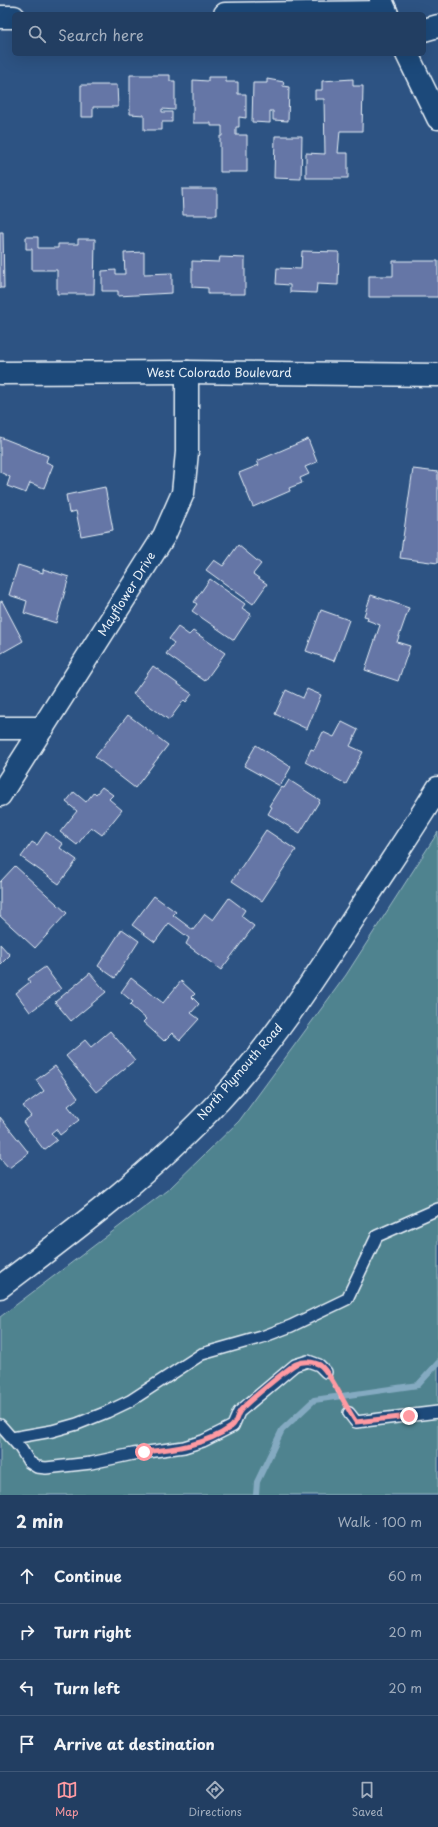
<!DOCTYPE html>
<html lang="en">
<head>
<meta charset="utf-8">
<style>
  body { margin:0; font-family:"Playpen Sans",sans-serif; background:#2e496b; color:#f1f3f6 }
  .stop { position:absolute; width:12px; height:12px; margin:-9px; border:3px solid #ff9aa2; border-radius:50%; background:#fff }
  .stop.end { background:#ff9aa2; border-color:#fff; box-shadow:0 1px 4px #0008 }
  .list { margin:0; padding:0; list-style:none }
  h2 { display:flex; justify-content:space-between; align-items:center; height:52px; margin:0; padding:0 16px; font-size:17px }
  h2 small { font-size:13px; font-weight:400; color:#a2aebe }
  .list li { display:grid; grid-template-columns:26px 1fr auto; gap:12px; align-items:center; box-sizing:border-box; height:56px; padding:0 16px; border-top:1px solid #3f5777 }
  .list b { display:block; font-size:15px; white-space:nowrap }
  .list em { font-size:13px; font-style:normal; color:#a2aebe }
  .icon { flex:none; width:22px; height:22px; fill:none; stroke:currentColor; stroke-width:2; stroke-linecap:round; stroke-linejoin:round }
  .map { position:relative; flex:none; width:438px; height:1495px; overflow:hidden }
  .search { position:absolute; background:#223e62; box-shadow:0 4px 16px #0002; left:12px; right:12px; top:12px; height:44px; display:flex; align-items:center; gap:10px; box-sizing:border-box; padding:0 14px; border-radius:6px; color:#a2aebe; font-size:15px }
  .sheet { height:276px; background:#223e62 }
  nav { display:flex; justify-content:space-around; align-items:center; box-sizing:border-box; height:56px; border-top:1px solid #3f5777; background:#223e62; font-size:11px; color:#a2aebe }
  nav a { display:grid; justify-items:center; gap:2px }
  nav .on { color:#ff9aa2 }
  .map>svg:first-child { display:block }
  .green { fill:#50838f; stroke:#9cbac4 }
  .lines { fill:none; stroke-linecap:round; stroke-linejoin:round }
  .stream { stroke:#84aac1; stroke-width:6 }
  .building { fill:#6576a6; stroke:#e8f1f8 }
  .service-casing { stroke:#e8f1f8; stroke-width:14 }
  .minor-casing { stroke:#e8f1f8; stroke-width:25 }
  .tertiary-casing { stroke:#e8f1f8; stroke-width:25 }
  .path { stroke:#e8f1f8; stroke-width:2.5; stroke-dasharray:3 3; stroke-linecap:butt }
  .service { stroke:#1f4a7a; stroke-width:11 }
  .minor { stroke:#1f4a7a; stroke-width:22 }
  .tertiary { stroke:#1f4a7a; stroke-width:22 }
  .route { stroke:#ff9aa2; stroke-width:5 }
  .labels { text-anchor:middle; stroke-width:3; stroke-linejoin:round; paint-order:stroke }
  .street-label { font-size:12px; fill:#e8f1f8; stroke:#1f4a7a }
</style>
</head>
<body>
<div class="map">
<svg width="438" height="1495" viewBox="0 0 438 1495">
  <rect width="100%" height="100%" fill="#2d5383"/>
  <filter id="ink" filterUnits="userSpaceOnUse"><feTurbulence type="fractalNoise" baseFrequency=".025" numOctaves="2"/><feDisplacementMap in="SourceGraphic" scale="8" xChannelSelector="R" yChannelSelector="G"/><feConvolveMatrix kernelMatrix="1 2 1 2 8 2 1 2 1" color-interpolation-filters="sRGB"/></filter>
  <g filter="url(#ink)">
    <polygon class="green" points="438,832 438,1495 0,1495 0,1317 170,1188 239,1121 346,975"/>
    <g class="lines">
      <polyline class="stream" points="256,1495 257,1482 282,1430 314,1400 418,1385 438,1363"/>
    </g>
    <g class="building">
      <polygon points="130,75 170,75 170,81 175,81 175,110 162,109 162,112 172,112 172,122 162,122 162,130 144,130 144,115 130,114"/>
      <polygon points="208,77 226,77 226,82 238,82 238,94 246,94 246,118 239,117 239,127 236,127 236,135 247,135 247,172 220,172 220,136 222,136 222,126 211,126 211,123 193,123 193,80 208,81"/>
      <polygon points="267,79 284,82 283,86 289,87 288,121 273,120 273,111 270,111 270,123 252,122 253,83 267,83"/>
      <polygon points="353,79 353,86 363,86 362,131 340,131 338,153 348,153 348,178 306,178 306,153 325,154 324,99 315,99 315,90 322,90 322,81"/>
      <polygon points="81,85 117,85 118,107 93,107 93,117 81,117"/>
      <polygon points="275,136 302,136 301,179 274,178"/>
      <polygon points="182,189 217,189 217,215 183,215"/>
      <polygon points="0,232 3,232 4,288 0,288"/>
      <polygon points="26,237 38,237 38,248 58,248 58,244 78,244 78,239 95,239 94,294 57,294 57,270 32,270 32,249 26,249"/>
      <polygon points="302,251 339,252 338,285 317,284 316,293 290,292 290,285 276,284 277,268 301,269"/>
      <polygon points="144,252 144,274 172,273 172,293 118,296 118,291 102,291 102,271 116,270 116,274 125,274 124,253"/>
      <polygon points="220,257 245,258 245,294 208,294 208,288 192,287 192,261 219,262"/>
      <polygon points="393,261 438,261 438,297 369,297 369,276 393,276"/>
      <polygon points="0,437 48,456 46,462 53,465 44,488 30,483 26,493 7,486 10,477 0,472"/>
      <polygon points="308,439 317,462 305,467 309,474 300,478 302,483 289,488 290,491 253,507 239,473 259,465 257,461"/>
      <polygon points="413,469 438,472 438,563 400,558"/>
      <polygon points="105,487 113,530 81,536 76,511 69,513 66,495"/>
      <polygon points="238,545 261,564 253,574 267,584 253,604 206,570 214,560 223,566"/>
      <polygon points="18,565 43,573 43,569 69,577 56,623 24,613 27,601 9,595"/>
      <polygon points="210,579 245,604 242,608 251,614 234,640 192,611 197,604 194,602"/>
      <polygon points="371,595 409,608 397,642 410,646 398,681 365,670 380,625 367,620 368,617 364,616"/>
      <polygon points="2,601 23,641 0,654 0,602"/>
      <polygon points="321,610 349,620 334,661 306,651"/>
      <polygon points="178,627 189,635 193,631 225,653 205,681 166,654 174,643 169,639"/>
      <polygon points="153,666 192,694 186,702 184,700 169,720 133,694"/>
      <polygon points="307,689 321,695 307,729 275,714 286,690 303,698"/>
      <polygon points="128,715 168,745 135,788 95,757"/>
      <polygon points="342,722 358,730 350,746 363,752 346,784 305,762 311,749 314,750 323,732 334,737"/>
      <polygon points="256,745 291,767 280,786 244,766"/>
      <polygon points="289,780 320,800 300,833 268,814 272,807 269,806 281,787 284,788"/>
      <polygon points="102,787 113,795 109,799 122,810 102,835 91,827 77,845 60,832 77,811 66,802 74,792 86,802 94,792 96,794"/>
      <polygon points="266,830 296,850 262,901 232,881"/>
      <polygon points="46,832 63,844 60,848 77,860 59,884 21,857 32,842 37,845"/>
      <polygon points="15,866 67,913 35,948 0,916 0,882"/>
      <polygon points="154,896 176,912 173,915 193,930 205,914 213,920 229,898 245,910 241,916 254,926 221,970 186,944 189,938 169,923 155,942 132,925"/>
      <polygon points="122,929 139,941 115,978 98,966"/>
      <polygon points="0,944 10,955 0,965"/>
      <polygon points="45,967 61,989 30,1012 16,993 30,982 28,979"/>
      <polygon points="90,973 106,992 71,1021 55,1002"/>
      <polygon points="131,978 163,1003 181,981 195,994 192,997 199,1004 191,1013 199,1019 180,1040 172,1033 164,1041 143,1022 146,1019 130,1005 133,1002 121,992"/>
      <polygon points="110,1031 135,1060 96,1092 66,1056 85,1040 91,1047"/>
      <polygon points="55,1066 78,1098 68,1106 79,1120 60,1135 56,1129 51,1133 57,1140 44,1150 23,1122 31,1116 23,1106 44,1091 36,1080"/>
      <polygon points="0,1117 29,1153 9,1168 0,1158"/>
    </g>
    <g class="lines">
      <g class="service-casing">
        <g id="service">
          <polyline points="349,1413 356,1422 438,1412"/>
          <polyline points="0,1425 21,1449 29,1462 37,1467 46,1468 91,1463 133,1454 184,1447 203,1441 233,1426 239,1412 295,1365 308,1361 319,1365 326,1372"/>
          <polyline points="12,1438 52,1431 77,1424 107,1412 130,1401 202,1354 262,1337 291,1326 347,1299 377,1236 438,1209"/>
        </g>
      </g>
      <g class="minor-casing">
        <g id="minor">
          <polyline points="225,14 386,12"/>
          <polyline points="0,17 14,17"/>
          <polyline points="424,30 438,26"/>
          <polyline points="0,728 43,728"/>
          <polyline points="0,795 164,536 183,493 187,452 187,372"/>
        </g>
      </g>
      <g class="tertiary-casing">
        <g id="tertiary">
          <polyline points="381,0 387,14"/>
          <polyline points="407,54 438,118"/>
          <polyline points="0,373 187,372 438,375"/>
          <path d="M0,1287C77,1229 154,1171 220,1100C275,1041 318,973 361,907C387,867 414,828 438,788"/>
        </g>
      </g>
      <polyline class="path" points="334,1385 342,1400"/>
      <use href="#service" class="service"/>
      <use href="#minor" class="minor"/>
      <use href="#tertiary" class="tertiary"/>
    </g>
  </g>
  <g class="lines" filter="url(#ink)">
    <path class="route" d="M144,1452C174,1449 206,1445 231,1427C237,1423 236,1416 240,1411C245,1404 288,1368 296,1364C303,1361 313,1361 320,1365C331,1373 346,1408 356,1422L409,1416"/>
  </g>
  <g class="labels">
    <g class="street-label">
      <text x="219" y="377">West Colorado Boulevard</text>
      <text transform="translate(127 594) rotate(-58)" y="4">Mayflower Drive</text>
      <text transform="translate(240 1072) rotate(-49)" y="4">North Plymouth Road</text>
    </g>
  </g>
</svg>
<div class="stop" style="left:144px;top:1452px"></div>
<div class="stop end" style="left:409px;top:1416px"></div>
<div class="search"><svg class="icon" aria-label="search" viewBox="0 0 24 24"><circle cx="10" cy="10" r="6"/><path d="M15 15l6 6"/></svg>Search here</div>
</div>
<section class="sheet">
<h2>2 min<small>Walk · 100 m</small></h2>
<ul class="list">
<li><svg class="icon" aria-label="ahead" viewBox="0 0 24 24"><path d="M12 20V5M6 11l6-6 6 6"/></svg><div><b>Continue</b></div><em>60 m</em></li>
<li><svg class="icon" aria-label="right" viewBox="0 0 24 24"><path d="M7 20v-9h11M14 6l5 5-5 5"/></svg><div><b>Turn right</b></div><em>20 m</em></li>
<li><svg class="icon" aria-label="left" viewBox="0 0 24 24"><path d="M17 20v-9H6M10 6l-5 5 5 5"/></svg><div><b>Turn left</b></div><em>20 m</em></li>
<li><svg class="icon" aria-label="arrive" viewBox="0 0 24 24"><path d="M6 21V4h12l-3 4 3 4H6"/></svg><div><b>Arrive at destination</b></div></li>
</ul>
</section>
<nav>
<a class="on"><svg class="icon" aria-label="map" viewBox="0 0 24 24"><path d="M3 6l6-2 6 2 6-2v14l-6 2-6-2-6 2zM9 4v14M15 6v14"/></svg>Map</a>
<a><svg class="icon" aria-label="directions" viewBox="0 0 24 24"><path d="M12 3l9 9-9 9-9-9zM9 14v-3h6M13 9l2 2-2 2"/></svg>Directions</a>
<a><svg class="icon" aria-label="saved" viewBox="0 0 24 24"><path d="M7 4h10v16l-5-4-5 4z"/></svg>Saved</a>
</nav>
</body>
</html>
